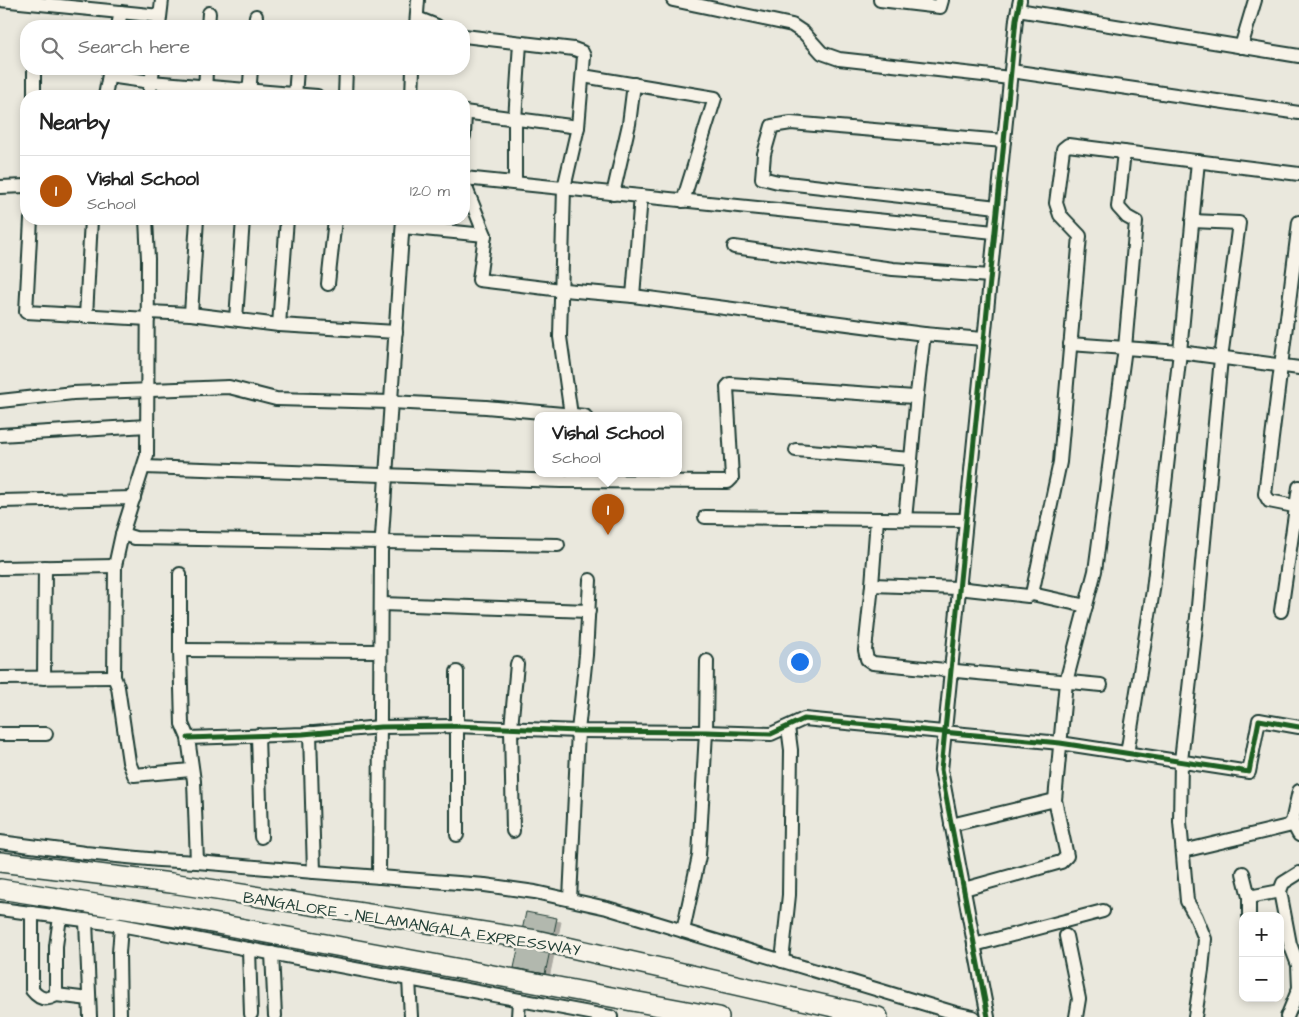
<!DOCTYPE html>
<html lang="en">
<head>
<meta charset="utf-8">
<style>
  body { margin:0; font-family:"Architects Daughter",sans-serif; background:#f2f2f2; color:#222 }
  .controls { position:absolute; right:15px; bottom:15px; display:grid; overflow:hidden; border-radius:10px; box-shadow:0 2px 8px #0003 }
  .controls button { width:45px; height:45px; display:grid; place-items:center; padding:0; border:0; border-bottom:1px solid #e0e0e0; background:#fff; color:#222; font:25px sans-serif }
  .you { position:absolute; left:799px; top:661px; width:18px; height:18px; margin:-12px; border:4px solid #fff; border-radius:50%; background:#1a73e8; box-shadow:0 0 0 8px #1a73e833 }
  .badge { display:grid; place-items:center; width:32px; height:32px; border-radius:50%; background:#b45309; color:#fff; font-size:16px; font-weight:700 }
  .pin { position:absolute; translate:-50% -41px; filter:drop-shadow(0 1px 2px #0008) }
  .pin::after { content:''; position:absolute; top:26px; width:18px; height:15px; background:inherit; clip-path:polygon(0 0,100% 0,50% 100%) }
  .popup { position:absolute; left:534px; top:412px; width:148px; height:65px; box-sizing:border-box; display:grid; place-content:center; border-radius:10px; background:#fff; filter:drop-shadow(0 1px 4px #0005); font-size:16px; white-space:nowrap; color:#767676 }
  .popup b { font-size:19px; color:#222 }
  .popup::after { content:''; position:absolute; left:50%; top:100%; margin-left:-10px; border:10px solid transparent; border-top-color:#fff }
  .list { margin:0; padding:0; list-style:none }
  h2 { display:flex; justify-content:space-between; align-items:center; height:65px; margin:0; padding:0 20px; font-size:21px }
  h2 small { font-size:16px; font-weight:400; color:#767676 }
  .list li { display:grid; grid-template-columns:32px 1fr auto; gap:15px; align-items:center; box-sizing:border-box; height:70px; padding:0 20px; border-top:1px solid #e0e0e0 }
  .list b { display:block; font-size:19px; white-space:nowrap }
  .list p { margin:0; font-size:16px; white-space:nowrap; color:#767676 }
  .list em { font-size:16px; font-style:normal; color:#767676 }
  .icon { flex:none; width:28px; height:28px; fill:none; stroke:currentColor; stroke-width:2; stroke-linecap:round; stroke-linejoin:round }
  .map { position:relative; flex:none; width:1299px; height:1017px; overflow:hidden }
  .search { position:absolute; background:#fff; box-shadow:0 2px 8px #0003; left:20px; top:20px; width:450px; height:55px; display:flex; align-items:center; gap:12px; box-sizing:border-box; padding:0 18px; border-radius:20px; color:#767676; font-size:19px }
  .panel { position:absolute; background:#fff; box-shadow:0 2px 8px #0003; left:20px; top:90px; width:450px; height:135px; border-radius:20px }
  .map>svg:first-child { display:block }
  .building { fill:#b2b8ae; stroke:#1f3d34; filter:url(#shadow) }
  .lines { fill:none; stroke-linecap:round; stroke-linejoin:round }
  .minor-casing { stroke:#1f3d34; stroke-width:16 }
  .highway-casing { stroke:#1f3d34; stroke-width:22 }
  .minor { stroke:#f7f3e8; stroke-width:12 }
  .highway { stroke:#f7f3e8; stroke-width:19 }
  .cycleway-casing { stroke:#f7f3e8; stroke-width:8 }
  .cycleway { stroke:#1b5e20; stroke-width:5 }
  .labels { text-anchor:middle; stroke-width:5; stroke-linejoin:round; paint-order:stroke }
  .street-label { font-size:16px; fill:#1f3d34; stroke:#f7f3e8 }
</style>
</head>
<body>
<div class="map">
<svg width="1299" height="1017" viewBox="0 0 1299 1017">
  <defs>
    <filter id="shadow"><feDropShadow dx="4" dy="4" stdDeviation="0" flood-color="#0004"/></filter>
  </defs>
  <rect width="100%" height="100%" fill="#eae8dd"/>
  <filter id="ink" filterUnits="userSpaceOnUse"><feTurbulence type="fractalNoise" baseFrequency=".02" numOctaves="2"/><feDisplacementMap in="SourceGraphic" scale="10" xChannelSelector="R" yChannelSelector="G"/><feConvolveMatrix kernelMatrix="1 2 1 2 8 2 1 2 1" color-interpolation-filters="sRGB"/></filter>
  <g filter="url(#ink)">
    <polygon class="building" points="526,912 557,918 545,974 514,968"/>
    <g class="lines">
      <g class="minor-casing">
        <g id="minor">
          <polyline points="0,0 160,16"/>
          <polyline points="673,0 792,25 804,33 822,53 839,59 1010,78"/>
          <polyline points="880,0 940,7 942,0"/>
          <polyline points="1018,10 1299,56"/>
          <polyline points="417,18 437,26"/>
          <polyline points="118,26 121,12"/>
          <polyline points="159,26 162,0"/>
          <polyline points="208,26 209,13"/>
          <polyline points="255,26 256,16"/>
          <polyline points="416,26 418,0"/>
          <polyline points="464,36 574,49 582,52 584,56 578,127 564,188 560,337 571,415"/>
          <polyline points="1241,47 1255,0"/>
          <polyline points="1011,71 1299,113"/>
          <polyline points="109,76 151,82 317,96"/>
          <polyline points="583,76 715,98 683,201"/>
          <polyline points="34,96 34,71"/>
          <polyline points="105,96 110,69"/>
          <polyline points="149,96 153,69"/>
          <polyline points="205,96 206,69"/>
          <polyline points="249,96 251,69"/>
          <polyline points="295,96 297,69"/>
          <polyline points="345,96 346,69"/>
          <polyline points="412,96 413,69"/>
          <polyline points="464,112 578,127"/>
          <polyline points="464,136 465,112"/>
          <polyline points="464,178 994,232"/>
          <polyline points="464,183 485,235 479,280 553,289 633,296 924,334"/>
          <polyline points="515,183 515,120 520,43"/>
          <polyline points="0,187 26,186"/>
          <polyline points="613,194 629,124 634,84"/>
          <polyline points="997,207 778,182 762,178 764,154 772,126 791,123 1004,141"/>
          <polyline points="31,219 26,312 148,319"/>
          <polyline points="146,219 148,259 147,455 122,534 115,566 114,677 118,687 129,762 134,775 191,770"/>
          <polyline points="1192,221 1239,223 1221,358 1197,617 1181,761 1180,822 1187,901 1196,917 1205,939 1202,970 1195,1017"/>
          <polyline points="1299,222 1265,494 1269,501 1299,507"/>
          <polyline points="403,227 485,235"/>
          <polyline points="734,247 893,269 990,276"/>
          <polyline points="328,284 335,219"/>
          <polyline points="633,296 641,196"/>
          <polyline points="148,312 191,314 279,325 396,332"/>
          <polyline points="191,314 197,219"/>
          <polyline points="86,317 91,219"/>
          <polyline points="236,319 243,219"/>
          <polyline points="279,325 287,219"/>
          <polyline points="1070,344 1180,352 1299,368"/>
          <polyline points="0,401 73,393 229,387 276,399 391,402 486,407 585,416"/>
          <polyline points="0,435 147,426"/>
          <polyline points="796,450 911,459 917,394"/>
          <polyline points="144,467 561,481 728,482 732,478 727,387 730,384 914,397 917,394 924,334 983,339"/>
          <polyline points="0,501 134,498"/>
          <polyline points="705,517 965,520"/>
          <polyline points="877,519 872,585 865,650 867,659 873,663 1101,685"/>
          <polyline points="905,519 911,459"/>
          <polyline points="122,534 135,538 558,545"/>
          <polyline points="0,568 115,566"/>
          <polyline points="180,574 180,650 182,724 188,738 194,781 197,862"/>
          <polyline points="872,585 958,588 1028,596 1032,594 1060,462 1080,236 1060,215 1056,203 1063,149 1068,145 1299,174"/>
          <polyline points="1032,594 1086,606"/>
          <polyline points="381,604 589,611"/>
          <polyline points="1281,611 1299,487"/>
          <polyline points="180,650 380,651"/>
          <polyline points="457,672 457,835"/>
          <polyline points="0,678 114,677"/>
          <polyline points="44,678 45,567"/>
          <polyline points="310,733 314,872"/>
          <polyline points="0,734 46,734"/>
          <polyline points="258,735 261,837"/>
          <polyline points="188,738 303,734 380,727 456,726 578,731 706,732 771,734 804,719 1060,743 1249,772 1259,720 1299,727"/>
          <polyline points="1127,754 1153,590 1180,352 1198,161"/>
          <polyline points="1292,822 1299,835"/>
          <polyline points="951,825 1055,800"/>
          <polyline points="513,831 511,728 517,664"/>
          <polyline points="0,842 85,853 159,860 197,862 314,872 485,885 535,892 607,908 955,1013 973,1017"/>
          <polyline points="1183,851 1288,826 1292,822 1299,791"/>
          <polyline points="1243,873 1249,897 1249,916"/>
          <polyline points="379,877 381,552 403,219"/>
          <polyline points="964,889 1061,862 1067,856 1055,800 1066,682 1095,571 1125,348 1136,222 1127,217 1118,207 1124,152"/>
          <polyline points="1249,897 1280,891"/>
          <polyline points="570,899 578,731 586,655 590,580"/>
          <polyline points="0,909 115,924 611,1017"/>
          <path d="M32,913V990C39,999 46,1001 56,995V946L60,917"/>
          <polyline points="86,921 90,1017"/>
          <polyline points="683,931 699,856 706,732 707,661"/>
          <polyline points="1066,936 1079,999 1076,1017"/>
          <polyline points="974,945 1103,911"/>
          <polyline points="249,949 251,1014"/>
          <polyline points="272,953 275,1016"/>
          <polyline points="782,961 789,895 791,750 788,727"/>
          <polyline points="409,979 411,1017"/>
          <polyline points="56,995 89,999"/>
          <polyline points="120,1017 119,953 121,926"/>
          <polyline points="518,1017 519,1000"/>
          <polyline points="988,1017 941,770 1011,71 1016,19 1020,0"/>
          <polyline points="1287,1017 1299,988 1298,965 1290,944 1280,891 1283,883 1299,873"/>
        </g>
      </g>
      <g class="highway-casing">
        <g id="highway">
          <polyline points="0,862 171,883 536,940 878,1017"/>
          <polyline points="0,889 196,920 719,1017"/>
        </g>
      </g>
      <use href="#minor" class="minor"/>
      <use href="#highway" class="highway"/>
      <g class="cycleway-casing">
        <g id="cycleway">
          <polyline points="188,738 303,734 380,727 456,726 578,731 706,732 771,734 804,719 1060,743 1249,772 1259,720 1299,727"/>
          <polyline points="988,1017 941,770 1011,71 1016,19 1020,0"/>
        </g>
      </g>
      <use href="#cycleway" class="cycleway"/>
    </g>
  </g>
  <g class="labels">
    <g class="street-label">
      <text transform="translate(412 923) rotate(9)" y="6">BANGALORE - NELAMANGALA EXPRESSWAY</text>
    </g>
  </g>
</svg>
<div class="controls">
<button>+</button>
<button>−</button>
</div>
<div class="you"></div>
<div class="pin badge" style="left:608px;top:535px">1</div>
<div class="popup"><b>Vishal School</b>School</div>
<div class="search"><svg class="icon" aria-label="search" viewBox="0 0 24 24"><circle cx="10" cy="10" r="6"/><path d="M15 15l6 6"/></svg>Search here</div>
<section class="panel">
<h2>Nearby<small></small></h2>
<ul class="list">
<li><span class="badge">1</span><div><b>Vishal School</b><p>School</p></div><em>120 m</em></li>
</ul>
</section>
</div>
</body>
</html>
